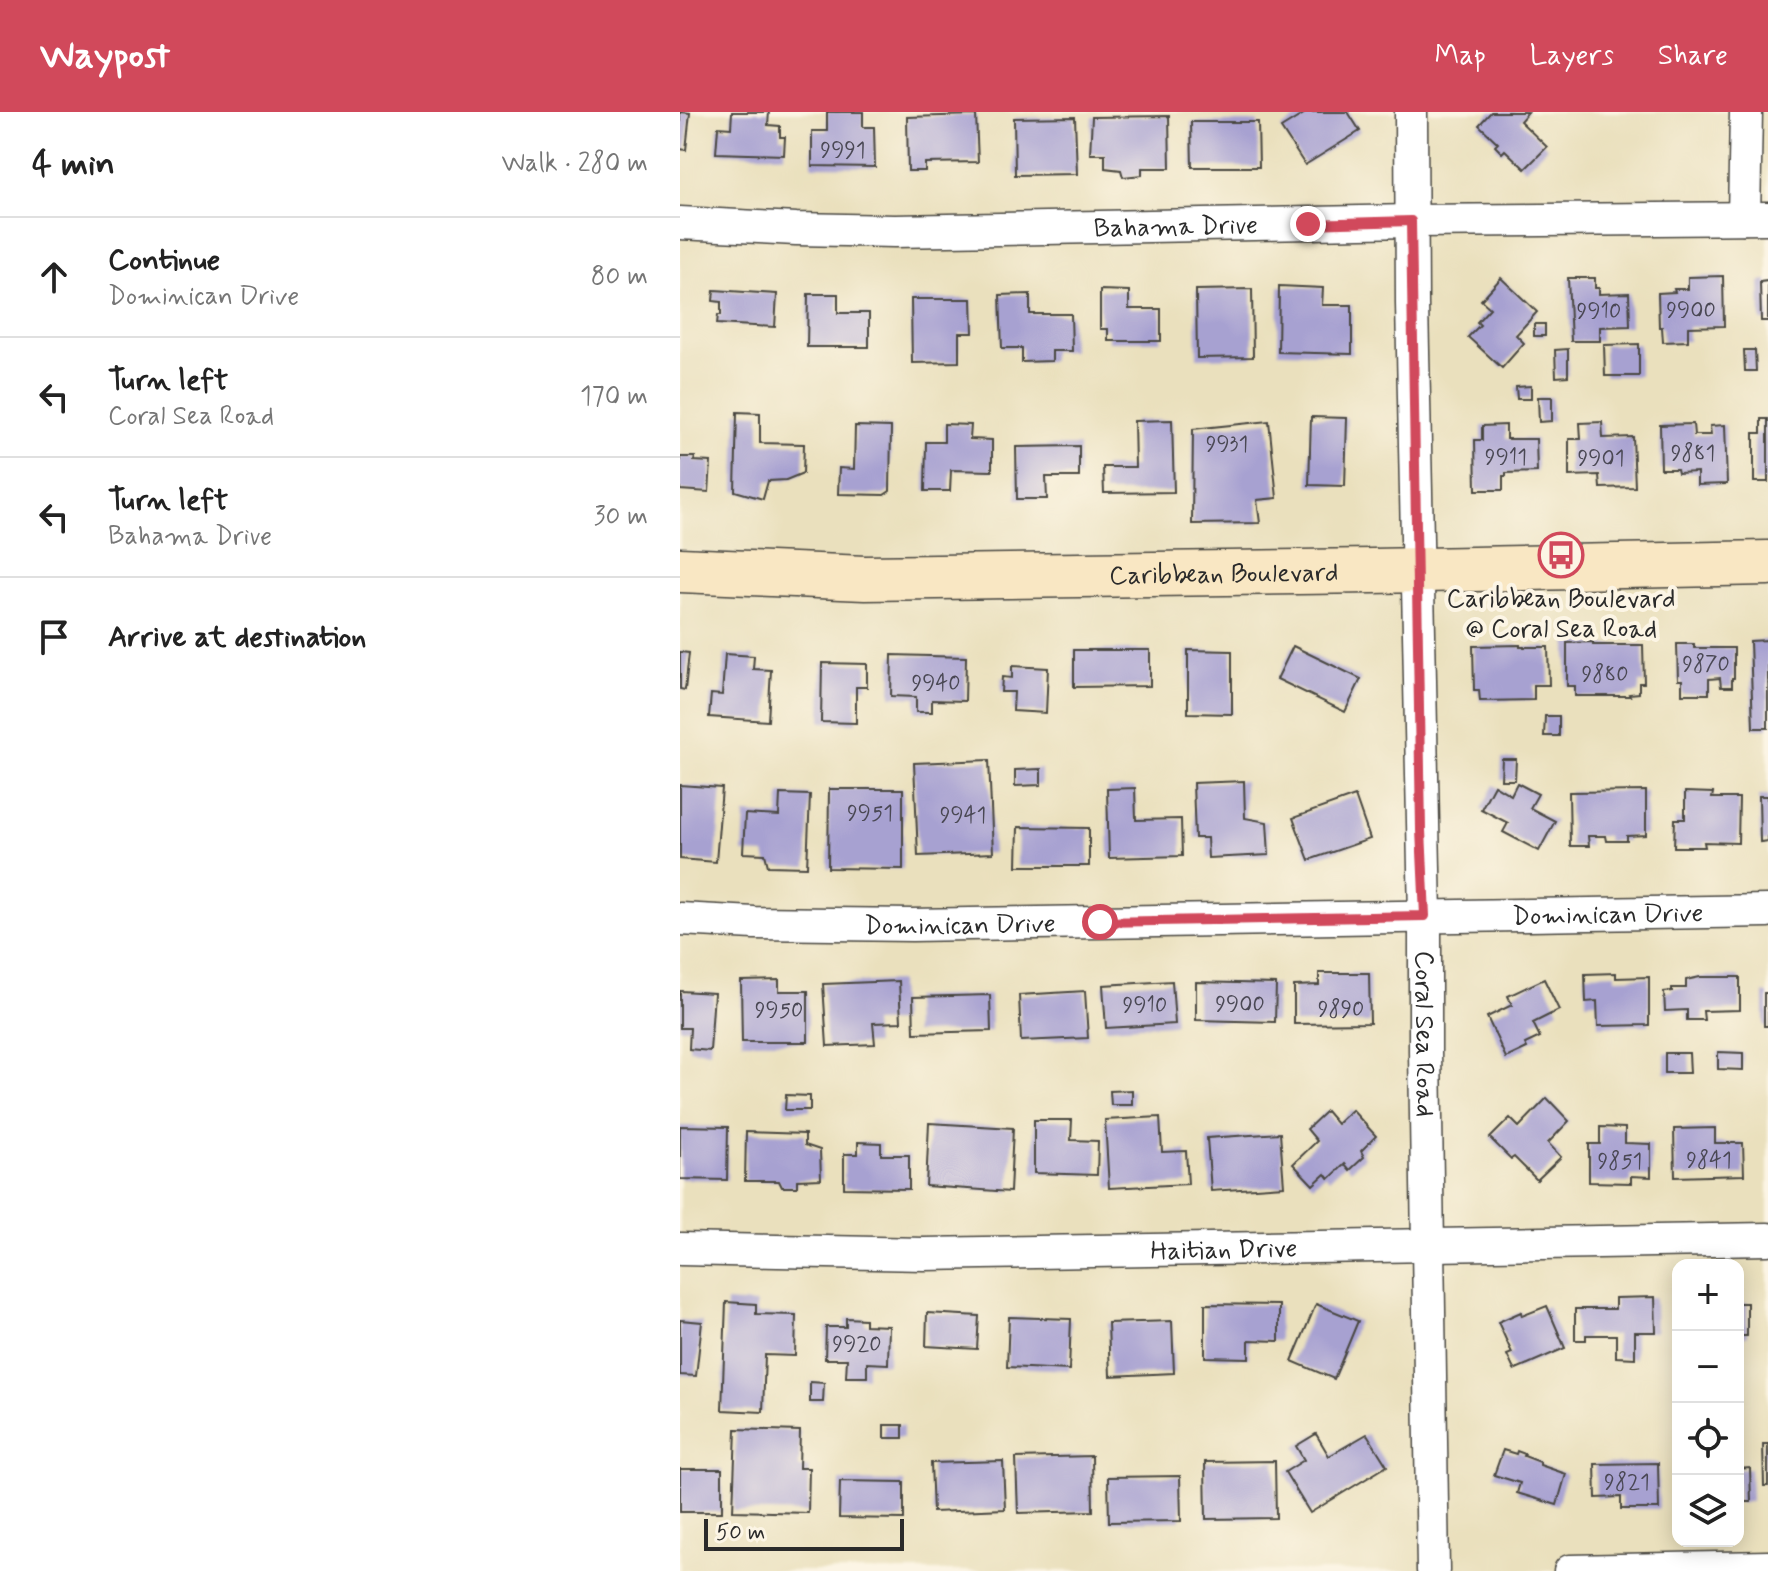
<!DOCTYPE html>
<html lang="en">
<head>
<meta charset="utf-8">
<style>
  body { margin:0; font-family:Mynerve,sans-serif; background:#f6f6f6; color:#222 }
  .controls { position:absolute; right:24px; bottom:24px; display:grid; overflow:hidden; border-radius:16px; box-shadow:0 4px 20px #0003 }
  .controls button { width:72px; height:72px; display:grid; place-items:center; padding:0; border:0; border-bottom:2px solid #e0e0e0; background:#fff; color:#222; font:40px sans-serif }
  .scale { position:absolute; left:24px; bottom:20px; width:200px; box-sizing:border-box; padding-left:8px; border:4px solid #2b2b2b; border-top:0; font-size:22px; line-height:28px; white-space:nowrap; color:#2b2b2b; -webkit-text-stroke:6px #fcf5e5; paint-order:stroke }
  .stop { position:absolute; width:24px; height:24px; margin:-18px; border:6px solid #d1495b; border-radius:50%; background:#fff }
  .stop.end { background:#d1495b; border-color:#fff; box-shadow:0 2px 8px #0008 }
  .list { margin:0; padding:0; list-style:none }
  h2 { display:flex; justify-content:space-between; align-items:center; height:104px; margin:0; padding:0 32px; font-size:34px }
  h2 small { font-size:26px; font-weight:400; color:#767676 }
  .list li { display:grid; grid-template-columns:52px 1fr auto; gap:24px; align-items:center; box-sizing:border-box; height:120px; padding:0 32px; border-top:2px solid #e0e0e0 }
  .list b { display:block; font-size:30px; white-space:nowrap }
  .list p { margin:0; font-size:26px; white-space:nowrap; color:#767676 }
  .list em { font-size:26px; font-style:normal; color:#767676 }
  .icon { flex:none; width:44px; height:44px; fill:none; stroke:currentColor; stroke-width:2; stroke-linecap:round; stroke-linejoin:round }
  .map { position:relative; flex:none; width:1088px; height:1459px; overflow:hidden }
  header { display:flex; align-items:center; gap:48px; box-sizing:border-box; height:112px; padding:0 40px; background:#d1495b; color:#fff }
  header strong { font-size:38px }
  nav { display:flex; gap:44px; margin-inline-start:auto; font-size:28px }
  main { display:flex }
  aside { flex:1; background:#fff }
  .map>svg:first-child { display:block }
  .building { fill:#a7a1d1 }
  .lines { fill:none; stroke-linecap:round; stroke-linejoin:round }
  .street-casing { stroke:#484641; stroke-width:35 }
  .secondary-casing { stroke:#484641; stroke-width:47 }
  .street { stroke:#fff; stroke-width:32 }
  .secondary { stroke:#f9e7c3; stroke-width:44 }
  .route { stroke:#d1495b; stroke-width:10 }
  .labels { text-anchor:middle; stroke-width:8; stroke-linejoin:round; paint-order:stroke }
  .number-label { font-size:22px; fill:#4a4854 }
  .street-label { font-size:26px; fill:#2b2b2b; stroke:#fcf5e5 }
  .poi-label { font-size:26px; fill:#2b2b2b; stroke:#fcf5e5 }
</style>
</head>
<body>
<header>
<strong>Waypost</strong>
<nav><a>Map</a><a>Layers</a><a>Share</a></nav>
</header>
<main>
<aside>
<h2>4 min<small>Walk · 280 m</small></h2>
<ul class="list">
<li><svg class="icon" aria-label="ahead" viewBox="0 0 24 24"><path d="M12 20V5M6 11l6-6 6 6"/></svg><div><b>Continue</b><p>Dominican Drive</p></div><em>80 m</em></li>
<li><svg class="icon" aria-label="left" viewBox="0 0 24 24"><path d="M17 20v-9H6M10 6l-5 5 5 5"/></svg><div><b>Turn left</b><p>Coral Sea Road</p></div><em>170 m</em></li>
<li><svg class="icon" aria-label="left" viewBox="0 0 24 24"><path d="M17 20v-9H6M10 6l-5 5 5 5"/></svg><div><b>Turn left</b><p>Bahama Drive</p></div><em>30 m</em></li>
<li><svg class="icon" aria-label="arrive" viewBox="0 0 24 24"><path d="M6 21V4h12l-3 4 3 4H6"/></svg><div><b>Arrive at destination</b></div></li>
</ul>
</aside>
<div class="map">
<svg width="1088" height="1459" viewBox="0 0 1088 1459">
  <rect width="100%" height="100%" fill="#fcf5e5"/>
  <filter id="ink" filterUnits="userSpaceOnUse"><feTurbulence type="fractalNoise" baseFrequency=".0125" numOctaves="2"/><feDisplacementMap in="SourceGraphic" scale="16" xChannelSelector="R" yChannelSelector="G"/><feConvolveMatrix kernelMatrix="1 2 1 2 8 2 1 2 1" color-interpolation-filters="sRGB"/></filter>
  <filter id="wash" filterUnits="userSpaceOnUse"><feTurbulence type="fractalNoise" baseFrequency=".006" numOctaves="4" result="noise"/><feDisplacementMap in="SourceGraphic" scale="32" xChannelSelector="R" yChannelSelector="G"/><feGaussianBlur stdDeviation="1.8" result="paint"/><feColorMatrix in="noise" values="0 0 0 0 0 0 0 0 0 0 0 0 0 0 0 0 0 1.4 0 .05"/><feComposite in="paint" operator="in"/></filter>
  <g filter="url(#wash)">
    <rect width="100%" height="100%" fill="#eae0bd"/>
    <g id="blocks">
      <g class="building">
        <polygon points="0,0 10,1 6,38 0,37"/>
        <polygon points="52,0 89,0 88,13 100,14 100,25 105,25 104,43 36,41 38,15 51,16"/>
        <polygon points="147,0 183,0 183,15 194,15 195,55 132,54 132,19 147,19"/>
        <polygon points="627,0 668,0 680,19 625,53 601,16"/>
        <polygon points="811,0 848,0 840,9 867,35 845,57 825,38 822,41 815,34 818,31 799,13"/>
        <polygon points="296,3 298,50 245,51 245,59 228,59 227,5"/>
        <polygon points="489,4 490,56 462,56 462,63 443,65 441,58 425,56 425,42 410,42 412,5"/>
        <polygon points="395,5 397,62 335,63 334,6"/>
        <polygon points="511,10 578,10 579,55 512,55"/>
        <polygon points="1043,164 1044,214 1008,215 1008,229 983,230 982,215 979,215 978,181 995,180 994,177 1008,177 1008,165"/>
        <polygon points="821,166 857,200 836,223 844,231 822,256 788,225 800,213 797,210 810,196 801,188"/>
        <polygon points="888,166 915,166 915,176 919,176 919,182 949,181 950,214 920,215 920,229 891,229"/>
        <polygon points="1088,169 1088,209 1081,209 1080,170"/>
        <polygon points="599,174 643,176 642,193 672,193 672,242 598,240"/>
        <polygon points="572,177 573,245 517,246 516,178"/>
        <polygon points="34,178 97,182 95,215 37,212 38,203 41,203 41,190 33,189"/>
        <polygon points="420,178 449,179 449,197 481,197 481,229 428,229 428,217 420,217"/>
        <polygon points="128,182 158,182 158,201 189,201 189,235 127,235"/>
        <polygon points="350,182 350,202 391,202 392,239 372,239 372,249 342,250 342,236 322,236 320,183"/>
        <polygon points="231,187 292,187 293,221 279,221 279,250 232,251"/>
        <rect x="854" y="212" width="11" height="12"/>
        <polygon points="959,232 959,264 925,264 924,233"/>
        <polygon points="888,237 888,264 876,265 875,238"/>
        <polygon points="1064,238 1075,238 1076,259 1065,259"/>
        <polygon points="851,274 851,287 837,287 836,275"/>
        <polygon points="858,285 872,285 872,309 859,310"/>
        <polygon points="57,300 80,301 80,331 124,332 123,361 106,368 88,369 83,387 55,379"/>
        <polygon points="631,305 667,306 665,374 629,373"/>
        <polygon points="1081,307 1088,307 1088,370 1074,370 1074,321 1081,321"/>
        <polygon points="492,308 494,380 424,381 423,355 455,355 454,309"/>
        <polygon points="589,309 597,386 577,388 580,411 512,412 513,317"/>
        <polygon points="922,310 923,326 953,325 955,375 920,376 919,363 889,364 889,327 901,327 900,311"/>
        <polygon points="264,312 291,313 290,327 312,328 312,359 271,358 270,379 245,379 246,330 264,330"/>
        <polygon points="1013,312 1014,323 1031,323 1030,314 1045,313 1047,372 1017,373 1017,360 998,361 997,357 981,357 980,313"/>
        <polygon points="826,313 826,327 856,327 857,360 826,361 826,364 823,364 823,378 796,378 795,328 802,328 802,314"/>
        <polygon points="175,314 211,315 210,379 204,383 158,382 159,356 174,357"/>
        <polygon points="399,334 399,365 366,365 367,387 337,387 336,335"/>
        <polygon points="0,345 15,345 14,349 31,350 29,380 0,378"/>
        <polygon points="1088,528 1088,616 1073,616 1070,529"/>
        <polygon points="913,530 913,533 963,533 964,571 959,571 959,581 949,582 950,584 895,584 895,574 887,574 887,531"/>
        <polygon points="997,532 1014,532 1014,536 1054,536 1054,566 1052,566 1052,575 1041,575 1040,566 1029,567 1029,582 1002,582 1002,568 998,568"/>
        <polygon points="840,533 840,535 868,535 869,573 854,573 854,588 800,589 799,578 794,578 793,534"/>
        <polygon points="613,534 681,567 665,600 597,567"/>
        <polygon points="394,538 470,538 470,574 394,575"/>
        <polygon points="508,538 552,539 552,602 508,601"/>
        <polygon points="0,540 9,541 5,578 0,577"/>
        <polygon points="45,542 74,544 73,557 91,558 88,609 29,605 31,582 42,583"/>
        <polygon points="212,543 286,545 285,589 252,588 252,600 236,600 236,585 211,584"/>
        <polygon points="142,551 187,552 187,575 176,575 176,611 141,610"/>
        <polygon points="332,554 368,556 366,601 333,599 334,580 321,580 322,565 332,566"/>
        <polygon points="865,604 879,604 879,624 864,624"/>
        <polygon points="822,647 836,647 835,668 821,668"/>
        <polygon points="309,648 313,741 238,744 234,651"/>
        <polygon points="361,657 361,673 335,674 335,658"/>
        <polygon points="564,669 565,706 587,710 589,743 528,746 527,726 515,726 513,671"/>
        <polygon points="837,671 858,682 850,696 875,709 859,739 823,720 828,711 801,697 814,673 831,683"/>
        <polygon points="0,673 42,676 36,750 0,747"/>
        <polygon points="455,676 456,708 501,707 502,744 429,746 427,677"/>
        <polygon points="149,677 223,677 223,757 148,756"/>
        <polygon points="966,679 966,723 947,724 947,729 927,729 926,724 908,724 909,734 890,734 889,680"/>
        <polygon points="1005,680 1033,681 1032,686 1059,686 1058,731 1024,730 1025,735 994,735 995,707 1005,707"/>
        <polygon points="100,682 130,683 127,755 88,754 85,742 63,741 65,702 99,704"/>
        <polygon points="675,684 690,727 629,748 613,706"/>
        <polygon points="1079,684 1088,684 1088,729 1080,730"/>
        <polygon points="338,715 409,716 409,754 337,754"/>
        <polygon points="639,861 689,861 690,911 614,912 614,874 639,873"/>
        <polygon points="936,861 936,866 969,865 969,913 918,914 917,889 906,890 905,862"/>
        <polygon points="1020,865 1060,865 1060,898 1023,899 1024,908 1007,908 1007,898 985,899 984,880 992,879 992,876 1006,876 1006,868"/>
        <polygon points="864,867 879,898 853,911 860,925 845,932 847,936 826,946 807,905 832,893 828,884"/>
        <polygon points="99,868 99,879 128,879 128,930 62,930 61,869"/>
        <polygon points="219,869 221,910 193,911 195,932 147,934 143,872"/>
        <polygon points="492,869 495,912 426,916 423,873"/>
        <polygon points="516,870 596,872 595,910 516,908"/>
        <polygon points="0,879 34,881 30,939 9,937 10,916 0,916"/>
        <polygon points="405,879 408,926 341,929 339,883"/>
        <rect x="1084" y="881" width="4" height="33"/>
        <polygon points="310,883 311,919 234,921 233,885"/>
        <polygon points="1038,940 1063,941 1063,958 1038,957"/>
        <polygon points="985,941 1009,941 1010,961 985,961"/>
        <polygon points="452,978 452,993 431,993 430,979"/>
        <polygon points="106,983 130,984 130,998 105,998"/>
        <polygon points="867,986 889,1009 868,1031 881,1045 857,1068 834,1045 831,1047 810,1026 830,1006 839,1015"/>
        <polygon points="672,998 696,1024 681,1039 684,1045 670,1058 665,1052 649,1067 645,1062 633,1073 613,1052 637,1029 627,1017 646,999 657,1012"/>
        <polygon points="480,1005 482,1040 506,1039 508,1072 429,1076 425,1008"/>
        <polygon points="354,1008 392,1008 391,1028 418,1029 417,1063 354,1061"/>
        <polygon points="249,1011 333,1016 330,1080 246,1074"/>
        <polygon points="0,1014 48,1015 47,1068 0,1067"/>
        <polygon points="920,1015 945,1016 945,1031 971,1032 971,1065 951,1064 951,1071 909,1070 909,1032 920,1032"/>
        <polygon points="1035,1016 1035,1031 1063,1031 1064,1063 995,1065 994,1017"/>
        <polygon points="66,1020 125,1022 125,1033 140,1038 141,1067 117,1068 117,1075 102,1075 99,1069 65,1069"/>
        <polygon points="600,1021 604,1074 531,1079 527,1026"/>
        <polygon points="178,1030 201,1031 201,1043 229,1043 229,1077 164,1076 164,1042 178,1042"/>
        <polygon points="975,1185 976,1220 955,1220 955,1246 936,1245 936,1223 906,1223 906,1228 895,1228 895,1197 935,1197 935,1186"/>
        <polygon points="46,1190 76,1192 76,1202 116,1203 115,1244 85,1243 83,1300 42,1298"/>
        <rect x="1058" y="1191" width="9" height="33"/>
        <polygon points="525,1192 599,1193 599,1229 569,1228 569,1246 525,1245"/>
        <polygon points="636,1192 678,1209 654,1267 612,1249"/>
        <polygon points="867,1194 885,1236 834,1258 827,1243 832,1241 818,1210 841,1200 842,1204"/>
        <polygon points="247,1201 299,1204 297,1237 246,1234"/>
        <polygon points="329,1205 391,1207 389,1258 327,1255"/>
        <polygon points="166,1206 185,1207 185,1213 209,1214 208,1252 187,1251 187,1265 166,1265 167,1247 145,1247 146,1215 166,1215"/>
        <polygon points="0,1208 22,1210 16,1264 0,1263"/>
        <polygon points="492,1209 494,1261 430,1264 428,1211"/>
        <polygon points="130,1270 144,1271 143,1290 130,1290"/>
        <rect x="204" y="1313" width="19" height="13"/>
        <polygon points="56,1317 120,1319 119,1356 129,1356 128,1401 53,1399"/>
        <polygon points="636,1322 649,1344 687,1322 707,1354 630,1401 605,1360 624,1348 616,1334"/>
        <polygon points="1083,1332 1088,1332 1088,1374 1084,1374"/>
        <polygon points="823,1338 836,1342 837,1339 845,1342 844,1344 860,1350 860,1353 886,1362 877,1393 837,1381 840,1371 814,1363"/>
        <polygon points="412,1344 413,1399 338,1401 336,1346"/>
        <polygon points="323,1349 325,1397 253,1400 251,1351"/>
        <polygon points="595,1349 596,1406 526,1407 525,1350"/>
        <polygon points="978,1351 979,1397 941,1397 941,1385 916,1386 915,1352"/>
        <polygon points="1070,1356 1071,1390 1058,1390 1058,1357"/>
        <rect x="0" y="1357" width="42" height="43"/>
        <polygon points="500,1364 501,1409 429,1410 428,1365"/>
        <polygon points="160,1369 224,1370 224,1407 159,1406"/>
      </g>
    </g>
  </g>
  <g filter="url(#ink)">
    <use href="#blocks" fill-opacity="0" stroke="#484641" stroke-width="2"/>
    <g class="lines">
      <g class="street-casing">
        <g id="street">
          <path id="s1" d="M731,0L732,192L745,804V939L753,1459"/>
          <polyline points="1064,106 1066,0"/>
          <path id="s2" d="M0,111L116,117L215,119L731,109L1088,106"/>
          <path id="s3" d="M0,807L74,811L232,813L1088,799"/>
          <path id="s4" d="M0,1137L244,1142L1088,1127"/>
          <polyline points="890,1459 1088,1455"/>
        </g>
      </g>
      <g class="secondary-casing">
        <g id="secondary">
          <path id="s5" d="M0,458L185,466L693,459L1088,451"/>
        </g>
      </g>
      <use href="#street" class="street"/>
      <use href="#secondary" class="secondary"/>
    </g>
  </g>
  <g class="lines" filter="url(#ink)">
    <polyline class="route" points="420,810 745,804 741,718 731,109 628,112"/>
  </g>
  <defs>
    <g id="bus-ring" transform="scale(2.3)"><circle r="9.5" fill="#fcf5e5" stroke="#d1495b" stroke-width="1.5"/><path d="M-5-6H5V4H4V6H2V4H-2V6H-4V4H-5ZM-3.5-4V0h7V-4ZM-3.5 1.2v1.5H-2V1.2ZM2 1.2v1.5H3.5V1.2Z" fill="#d1495b"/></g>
  </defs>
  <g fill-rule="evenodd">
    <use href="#bus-ring" x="881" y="443"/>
  </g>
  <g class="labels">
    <g class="number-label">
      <text x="163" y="45">9991</text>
      <text x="1011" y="205">9900</text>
      <text x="919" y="206">9910</text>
      <text x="547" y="339">9931</text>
      <text x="1013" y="348">9881</text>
      <text x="826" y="352">9911</text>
      <text x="921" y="353">9901</text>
      <text x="1026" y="559">9870</text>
      <text x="925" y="569">9880</text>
      <text x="256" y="578">9940</text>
      <text x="190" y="708">9951</text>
      <text x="283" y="710">9941</text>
      <text x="560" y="899">9900</text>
      <text x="465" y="900">9910</text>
      <text x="661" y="904">9890</text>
      <text x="99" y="905">9950</text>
      <text x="1029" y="1055">9841</text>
      <text x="940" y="1056">9851</text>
      <text x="177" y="1239">9920</text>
      <text x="947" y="1377">9821</text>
    </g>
    <g class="street-label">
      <text dy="9" stroke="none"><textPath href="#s2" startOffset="496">Bahama Drive</textPath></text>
      <text dy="9" stroke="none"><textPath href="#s5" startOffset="544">Caribbean Boulevard</textPath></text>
      <text dy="9" stroke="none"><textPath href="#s3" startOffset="928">Dominican Drive</textPath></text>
      <text dy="9" stroke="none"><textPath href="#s3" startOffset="280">Dominican Drive</textPath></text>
      <text dy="9" stroke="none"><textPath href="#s1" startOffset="922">Coral Sea Road</textPath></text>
      <text dy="9" stroke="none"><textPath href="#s4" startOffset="544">Haitian Drive</textPath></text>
    </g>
    <g class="poi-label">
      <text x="881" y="495">Caribbean Boulevard<tspan x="881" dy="30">@ Coral Sea Road</tspan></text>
    </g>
  </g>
</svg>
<div class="controls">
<button>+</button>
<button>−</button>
<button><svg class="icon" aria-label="locate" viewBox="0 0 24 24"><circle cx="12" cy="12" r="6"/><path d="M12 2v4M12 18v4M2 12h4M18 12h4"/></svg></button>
<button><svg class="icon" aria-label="layers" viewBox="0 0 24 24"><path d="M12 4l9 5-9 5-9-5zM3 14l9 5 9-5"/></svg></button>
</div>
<div class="scale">50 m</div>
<div class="stop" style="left:420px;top:810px"></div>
<div class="stop end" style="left:628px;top:112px"></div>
</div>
</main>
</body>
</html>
